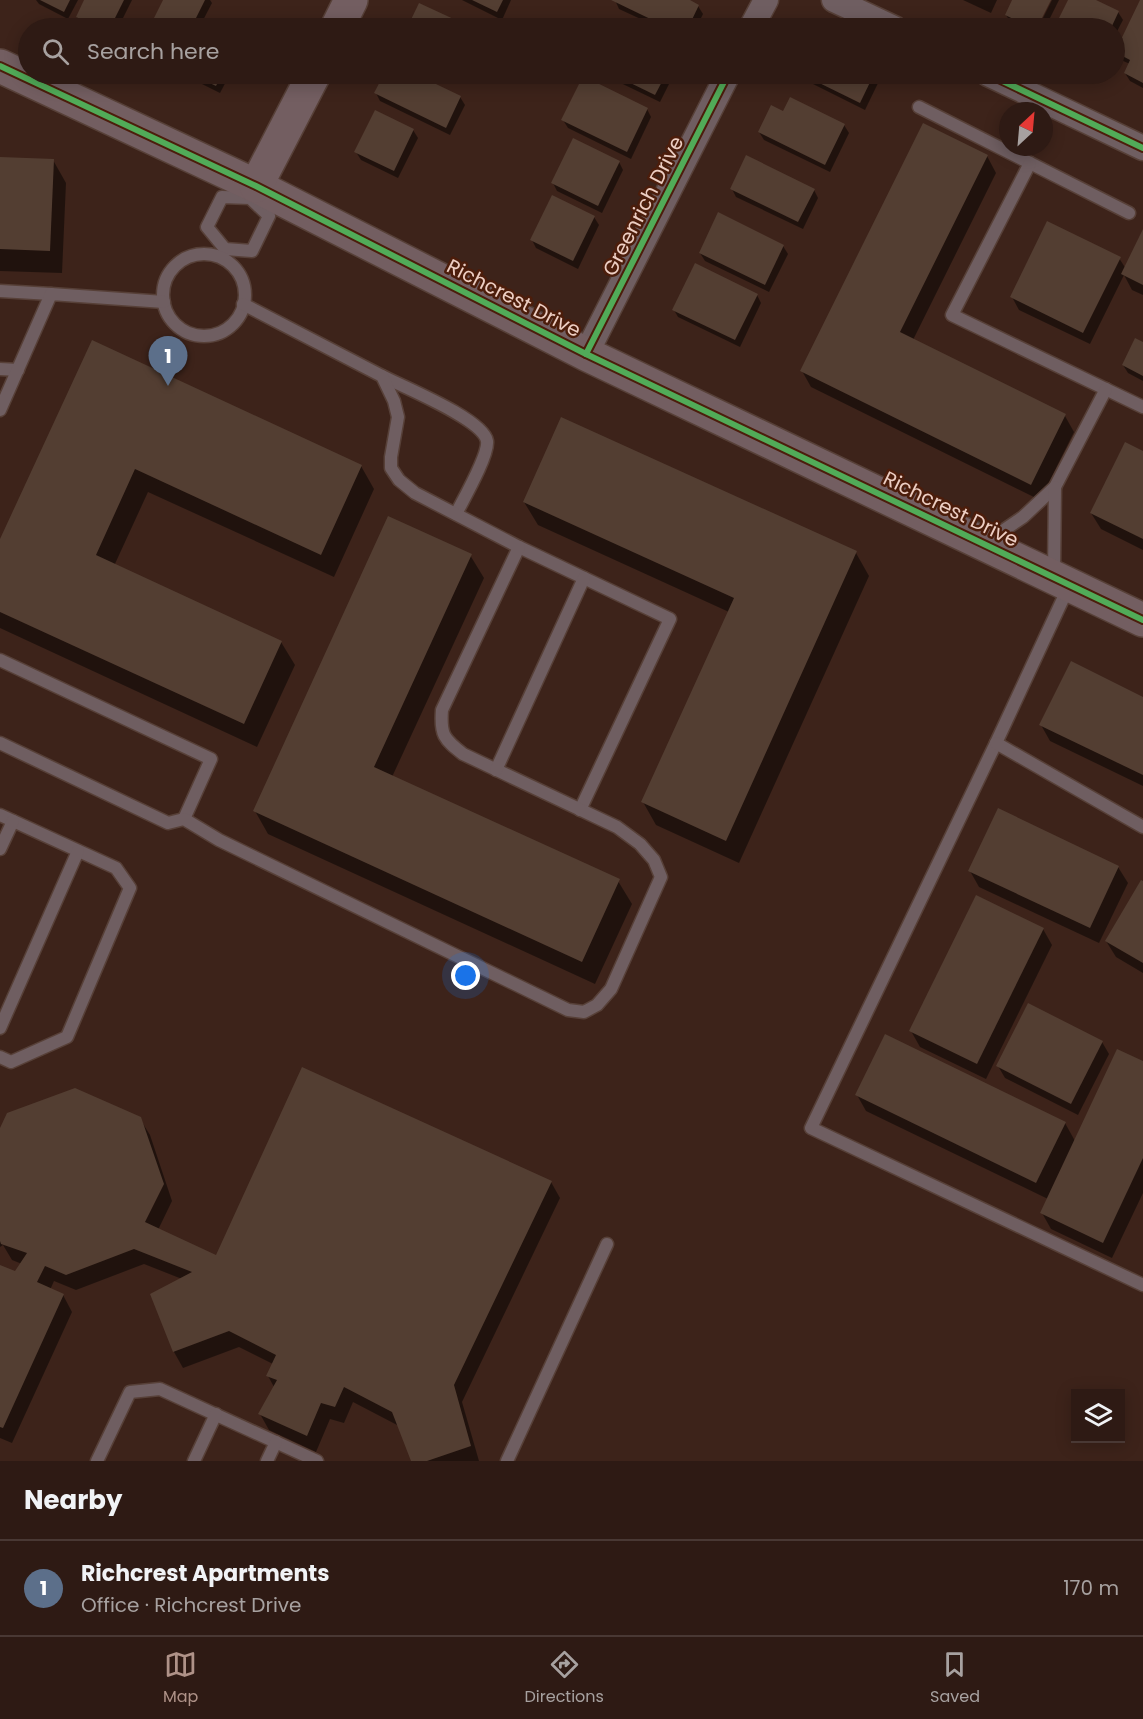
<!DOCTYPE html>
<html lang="en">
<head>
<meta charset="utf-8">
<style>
  body { margin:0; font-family:Poppins,sans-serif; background:#36231d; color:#f1f3f6 }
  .controls { position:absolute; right:18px; bottom:18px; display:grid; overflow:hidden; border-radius:0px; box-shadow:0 3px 15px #0003 }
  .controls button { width:54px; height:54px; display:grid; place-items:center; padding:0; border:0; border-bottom:2px solid #493834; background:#2e1a14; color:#f1f3f6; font:30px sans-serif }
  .compass { position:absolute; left:999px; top:102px; width:54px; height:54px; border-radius:50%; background:#2e1a14; box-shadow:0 3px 15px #0003; rotate:26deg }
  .you { position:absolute; left:466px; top:976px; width:21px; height:21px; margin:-15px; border:4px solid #fff; border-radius:50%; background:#1a73e8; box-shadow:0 0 0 9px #1a73e833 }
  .badge { display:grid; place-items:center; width:39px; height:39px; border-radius:50%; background:#af9288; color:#fff; font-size:20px; font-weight:700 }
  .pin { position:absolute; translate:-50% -50px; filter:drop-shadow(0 2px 3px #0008) }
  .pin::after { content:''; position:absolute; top:32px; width:21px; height:18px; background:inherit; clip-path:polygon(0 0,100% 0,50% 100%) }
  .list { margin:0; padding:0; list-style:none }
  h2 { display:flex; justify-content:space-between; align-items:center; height:78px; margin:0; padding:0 24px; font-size:26px }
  h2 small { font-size:20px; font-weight:400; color:#a7a1a0 }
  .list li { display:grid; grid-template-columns:39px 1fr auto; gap:18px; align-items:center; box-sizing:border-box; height:96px; padding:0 24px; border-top:2px solid #493834 }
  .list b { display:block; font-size:22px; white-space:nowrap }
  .list p { margin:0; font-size:20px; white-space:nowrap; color:#a7a1a0 }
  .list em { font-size:20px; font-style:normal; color:#a7a1a0 }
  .icon { flex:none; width:33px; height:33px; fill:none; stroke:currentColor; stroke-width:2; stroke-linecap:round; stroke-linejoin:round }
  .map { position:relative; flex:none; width:1143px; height:1461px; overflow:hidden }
  .search { position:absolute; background:#2e1a14; box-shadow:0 3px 15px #0003; left:18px; right:18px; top:18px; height:66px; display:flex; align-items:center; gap:15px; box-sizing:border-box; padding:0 21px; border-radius:33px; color:#a7a1a0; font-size:22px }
  .sheet { height:174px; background:#2e1a14 }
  nav { display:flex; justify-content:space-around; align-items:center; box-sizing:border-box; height:84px; border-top:2px solid #493834; background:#2e1a14; font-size:16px; color:#a7a1a0 }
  nav a { display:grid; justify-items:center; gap:3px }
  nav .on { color:#af9288 }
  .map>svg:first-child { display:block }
  .shadow { fill:#0007 }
  .building { fill:#533e32 }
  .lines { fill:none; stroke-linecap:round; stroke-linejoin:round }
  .lane-casing { stroke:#574038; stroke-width:15 }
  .street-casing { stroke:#574038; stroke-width:27 }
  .secondary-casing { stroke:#574038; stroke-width:36 }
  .lane { stroke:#6f5e61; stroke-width:12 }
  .street { stroke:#6f5e61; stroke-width:24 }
  .secondary { stroke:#735e61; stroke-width:33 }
  .cycleway-casing { stroke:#4c1d0b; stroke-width:10 }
  .cycleway { stroke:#51ab58; stroke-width:6 }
  .labels { text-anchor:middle; stroke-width:5; stroke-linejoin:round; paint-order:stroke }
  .street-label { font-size:20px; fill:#edcec3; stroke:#4c1d0b }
</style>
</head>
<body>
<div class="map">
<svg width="1143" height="1461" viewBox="0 0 1143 1461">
  <rect width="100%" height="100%" fill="#3d231a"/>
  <g class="shadow">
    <polygon points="36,0 78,0 68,19 39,4"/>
    <polygon points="86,0 132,0 118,28 89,28 82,25 77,17"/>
    <polygon points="165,0 210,0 212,3 199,28 151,28"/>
    <polygon points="462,0 511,0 502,20"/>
    <polygon points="615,0 686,0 698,6 703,14 696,28 660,28 619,9"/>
    <polygon points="963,0 997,0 991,13"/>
    <polygon points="1014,0 1049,0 1035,28 1022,28 1011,23 1006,15"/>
    <polygon points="1052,0 1059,0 1045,28 1038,28"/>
    <polygon points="1070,0 1093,0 1118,12 1123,20 1114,37 1114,28 1056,28"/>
    <polygon points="1143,2 1143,88 1130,81 1125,73 1130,64 1121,60 1116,52"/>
    <polygon points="420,5 469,28 408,28"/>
    <polygon points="187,74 230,74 220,93 190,78"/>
    <polygon points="385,74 411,74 460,97 465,105 450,135 380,101 376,93"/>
    <polygon points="602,74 674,74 660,102"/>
    <polygon points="793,74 877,74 880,79 865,110"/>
    <polygon points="647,109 651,117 631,159 568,128 563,120"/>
    <polygon points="784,113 844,125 849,133 830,172 764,140 759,132"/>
    <polygon points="413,130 418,138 398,178 361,160 356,152"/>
    <polygon points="987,156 996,173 913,340 1065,416 1074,432 1040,500 811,387 802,371"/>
    <polygon points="0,158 53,160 66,183 62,273 0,271"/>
    <polygon points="619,162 623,170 602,213 557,191 553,183"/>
    <polygon points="732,189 814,190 818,198 803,229 736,197"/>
    <polygon points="594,217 599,225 578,269 536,248 532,240"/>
    <polygon points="1143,233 1143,295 1132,290 1124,275 1090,344 1019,310 1012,297 1119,258 1126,269"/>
    <polygon points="783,246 788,254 769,292 705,261 700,253"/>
    <polygon points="757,295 761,303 740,347 678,317 674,310"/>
    <polygon points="92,342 361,466 374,489 334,577 148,492 114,566 281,642 295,665 257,747 0,628 0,543"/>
    <polygon points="1143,344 1143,381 1128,373 1123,365"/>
    <polygon points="1143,453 1143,550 1101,529 1091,513"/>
    <polygon points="524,502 856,553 869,576 739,863 656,825 643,802 729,612 538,525"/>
    <polygon points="470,555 484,578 392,777 618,881 632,904 595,984 268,834 255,811"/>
    <polygon points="1143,698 1143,786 1050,741 1041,725"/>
    <polygon points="1118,867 1128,883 1099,943 979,887 970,871"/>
    <polygon points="1143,883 1143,973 1116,957 1106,941"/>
    <polygon points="1043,929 1052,945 986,1079 920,1047 911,1031"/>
    <polygon points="1102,1042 1109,1054 1078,1115 1005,1078 998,1066"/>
    <polygon points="1143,1063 1143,1193 1112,1258 1051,1229 1042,1213 1048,1199 866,1111 857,1095 1065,1123 1075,1141"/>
    <polygon points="140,1119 150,1135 172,1201 158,1230 217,1257 551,1182 560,1198 462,1402 479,1461 413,1461 399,1426 353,1402 344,1423 330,1419 316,1452 269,1430 260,1414 274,1387 268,1376 273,1364 239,1347 183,1368 174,1352 182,1279 144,1264 76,1290 54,1281 50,1290 63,1295 72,1312 12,1443 0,1438 0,1266 15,1273 22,1264 12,1260 3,1245 0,1247 0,1132"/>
  </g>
  <g class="building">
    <polygon points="40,0 70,0 64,12"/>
    <polygon points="84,0 124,0 110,28 99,28 76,17"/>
    <polygon points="163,0 205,0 191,28 149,28"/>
    <polygon points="472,0 503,0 497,12"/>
    <polygon points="611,0 690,0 699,5 688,28 669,28"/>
    <polygon points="1012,0 1051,0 1037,28 1032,28 1005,15"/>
    <polygon points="1068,0 1096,0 1119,11 1111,28 1054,28"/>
    <polygon points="1140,0 1143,0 1143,83 1124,73 1130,60 1115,52"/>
    <polygon points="419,3 473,28 407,28"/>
    <polygon points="191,74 222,74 216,86"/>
    <polygon points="384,74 415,74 461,96 446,128 374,93"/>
    <polygon points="612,74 666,74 655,95"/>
    <polygon points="801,74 874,74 860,103"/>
    <polygon points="583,76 648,108 627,152 561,120"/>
    <polygon points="790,97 845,124 825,165 758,132 771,105 783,111"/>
    <polygon points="375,110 414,129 394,171 354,152"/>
    <polygon points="923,123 988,155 900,332 1066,414 1031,485 800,371"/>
    <polygon points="573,138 620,161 598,206 551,183"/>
    <polygon points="746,155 815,189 798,222 730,189"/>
    <polygon points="0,157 54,159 50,251 0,249"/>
    <polygon points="552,195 595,216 573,261 530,240"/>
    <polygon points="718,212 784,245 765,285 699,253"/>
    <polygon points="1047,221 1121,257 1083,333 1010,297"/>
    <polygon points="1143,229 1143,285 1121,274"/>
    <polygon points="695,263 758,294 735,340 672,310"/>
    <polygon points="1135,338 1143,342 1143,376 1122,365"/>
    <polygon points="92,340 362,465 321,555 135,469 96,555 282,641 244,724 0,612 0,539"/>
    <polygon points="561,417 857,551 726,841 641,802 734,598 523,502"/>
    <polygon points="1125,442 1143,451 1143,539 1090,513"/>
    <polygon points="388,516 472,554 374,767 620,879 582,962 253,811"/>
    <polygon points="1071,661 1143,697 1143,775 1039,725"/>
    <polygon points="998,808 1119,866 1090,928 968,871"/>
    <polygon points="1141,880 1143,881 1143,963 1105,941"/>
    <polygon points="976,895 1044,928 977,1064 909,1031"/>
    <polygon points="1028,1003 1103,1041 1071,1104 996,1066"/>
    <polygon points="885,1034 1066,1122 1036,1183 855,1095"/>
    <polygon points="1117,1049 1143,1061 1143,1158 1103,1243 1040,1213"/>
    <polygon points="302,1067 552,1181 454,1385 471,1446 427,1461 411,1461 392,1412 344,1387 335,1407 321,1403 307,1436 258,1414 277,1380 266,1376 276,1355 229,1331 173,1352 150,1294 192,1272 134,1249 66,1275 45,1266 37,1282 64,1294 3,1428 0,1427 0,1265 15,1271 27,1253 1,1244 0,1241 0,1128 7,1113 75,1088 141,1117 164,1184 145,1222 216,1255"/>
  </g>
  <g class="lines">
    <g class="lane-casing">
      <g id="lane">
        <polyline points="919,107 1129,213"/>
        <polyline points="1030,163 952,315 1143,407"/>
        <polygon points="222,197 250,198 269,216 252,251 225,249 207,227"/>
        <circle cx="204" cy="295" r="41"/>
        <polyline points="0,291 51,294"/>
        <polyline points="0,369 18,370"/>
        <path d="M382,376C403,387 483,419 487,441C489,455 463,500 456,514"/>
        <polyline points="0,410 51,294 164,302"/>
        <polyline points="988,541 1023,517 1055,487 1106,389"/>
        <polyline points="519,547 670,619 580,810"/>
        <polyline points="1054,573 1055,487"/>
        <polyline points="1069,586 996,743 811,1128 1143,1285"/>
        <polyline points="0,660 211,759 184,819"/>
        <path d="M0,743L168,823L184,819L219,840L568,1010L584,1012L597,1005L611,989L661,877L654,860L640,844L617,827L463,754C444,739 440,735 442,710L519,547L415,493L399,480L391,468V457L398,417L394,401L382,376L243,304"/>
        <polyline points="996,743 1143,827"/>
        <polyline points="496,770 584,578"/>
        <polyline points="0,815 116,868 130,888 67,1037 11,1062 0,1057"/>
        <polyline points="0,849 13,821"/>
        <polyline points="0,1028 78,851"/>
        <polyline points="97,1461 130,1392 160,1389 317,1461"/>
        <polyline points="194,1461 216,1414"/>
        <polyline points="267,1461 276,1442"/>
        <polyline points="507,1461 607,1244"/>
      </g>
    </g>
    <g class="street-casing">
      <g id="street">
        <polyline points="834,0 894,28"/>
        <polyline points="751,28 766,0"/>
        <polyline points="988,74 1143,148"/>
        <polyline points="586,354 728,74"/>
      </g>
    </g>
    <g class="secondary-casing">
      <g id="secondary">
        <polyline points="337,28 351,0"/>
        <polyline points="0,66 256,186 586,354 1143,620"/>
        <polyline points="256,186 314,74"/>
      </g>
    </g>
    <use href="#lane" class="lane"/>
    <use href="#street" class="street"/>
    <use href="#secondary" class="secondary"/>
    <g class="cycleway-casing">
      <g id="cycleway">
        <polyline points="0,66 256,186 586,354 1143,620"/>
        <polyline points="988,74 1143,148"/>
        <polyline points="586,354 728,74"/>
      </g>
    </g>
    <use href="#cycleway" class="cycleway"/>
  </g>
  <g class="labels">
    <g class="street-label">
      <text transform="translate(643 206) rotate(-63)" y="7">Greenrich Drive</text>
      <text transform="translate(514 298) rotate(27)" y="7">Richcrest Drive</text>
      <text transform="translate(951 509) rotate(26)" y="7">Richcrest Drive</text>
    </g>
  </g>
</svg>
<div class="controls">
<button><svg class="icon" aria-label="layers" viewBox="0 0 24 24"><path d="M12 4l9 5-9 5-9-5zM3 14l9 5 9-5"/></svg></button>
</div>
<svg class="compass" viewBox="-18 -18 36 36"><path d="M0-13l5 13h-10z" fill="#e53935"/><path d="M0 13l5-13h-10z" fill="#a7a1a0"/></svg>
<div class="you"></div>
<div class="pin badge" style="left:168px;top:386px;background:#5c6f8a">1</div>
<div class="search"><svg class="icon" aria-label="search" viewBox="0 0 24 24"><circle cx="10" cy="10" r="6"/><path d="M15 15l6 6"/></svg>Search here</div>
</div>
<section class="sheet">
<h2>Nearby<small></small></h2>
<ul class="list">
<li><span class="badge" style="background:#5c6f8a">1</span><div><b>Richcrest Apartments</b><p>Office · Richcrest Drive</p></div><em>170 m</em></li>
</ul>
</section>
<nav>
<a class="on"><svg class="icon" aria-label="map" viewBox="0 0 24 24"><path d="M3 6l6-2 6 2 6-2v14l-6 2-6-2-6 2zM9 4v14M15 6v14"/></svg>Map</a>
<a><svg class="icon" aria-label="directions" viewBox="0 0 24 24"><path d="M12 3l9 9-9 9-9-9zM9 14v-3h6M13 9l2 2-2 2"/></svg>Directions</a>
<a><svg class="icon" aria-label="saved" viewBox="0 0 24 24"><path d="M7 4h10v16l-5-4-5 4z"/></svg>Saved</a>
</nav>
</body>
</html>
